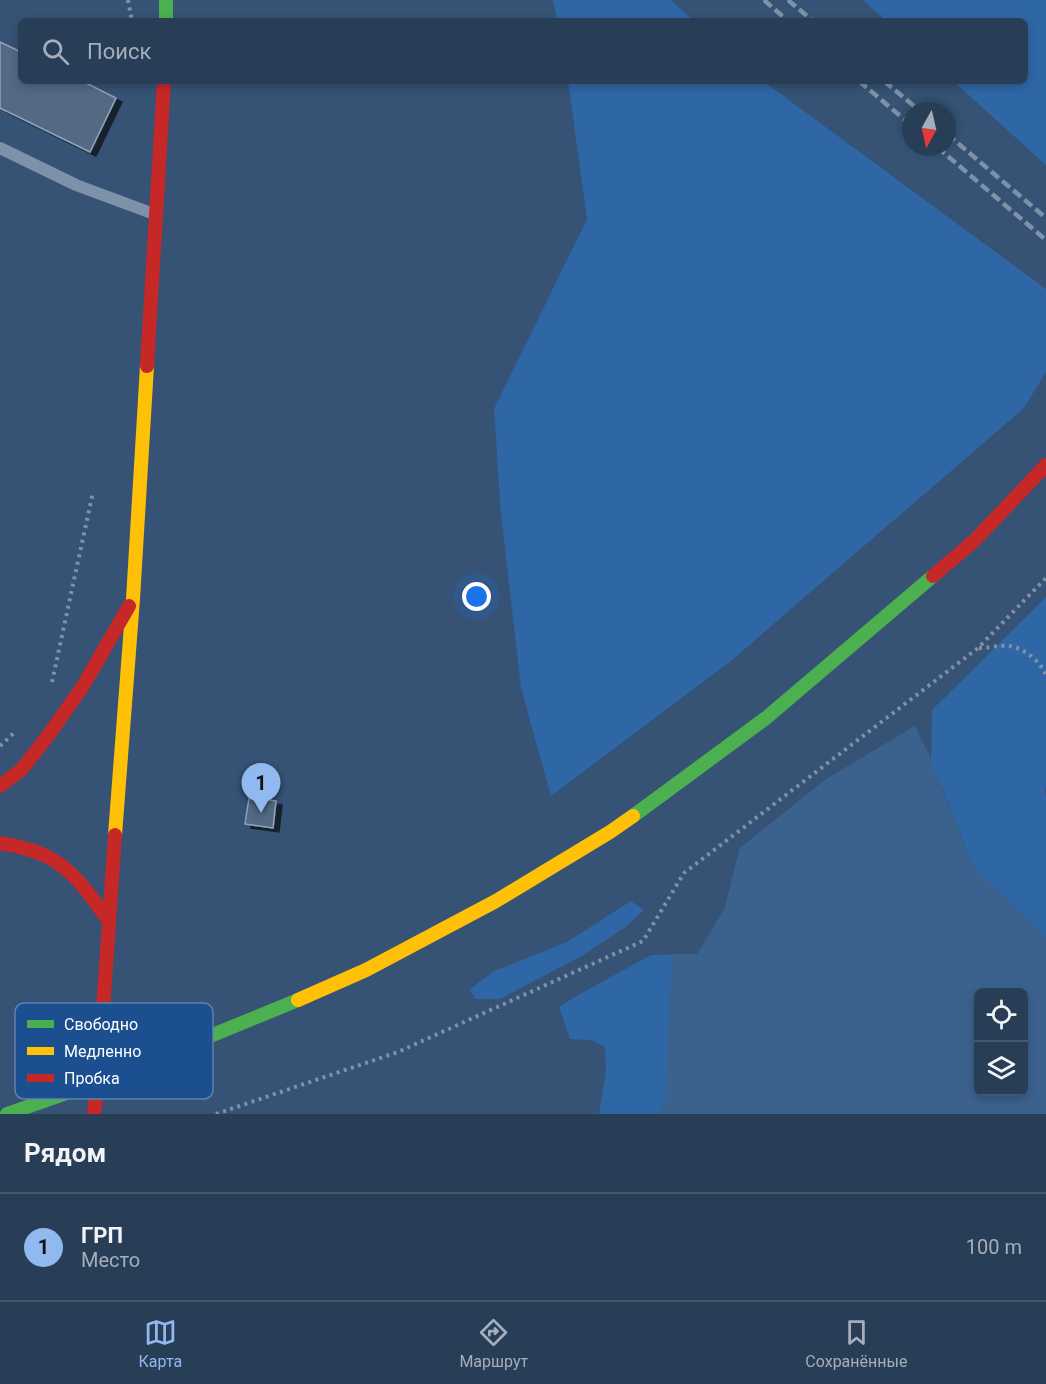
<!DOCTYPE html>
<html lang="ru">
<head>
<meta charset="utf-8">
<style>
  body { margin:0; font-family:Roboto,sans-serif; background:#30455d; color:#f1f3f6 }
  .controls { position:absolute; right:18px; bottom:18px; display:grid; overflow:hidden; border-radius:9px; box-shadow:0 3px 9px #0003 }
  .controls button { width:54px; height:54px; display:grid; place-items:center; padding:0; border:0; border-bottom:2px solid #44576d; background:#283e57; color:#f1f3f6; font:30px sans-serif }
  .compass { position:absolute; left:902px; top:102px; width:54px; height:54px; border-radius:50%; background:#283e57; box-shadow:0 3px 9px #0003; rotate:188deg }
  .you { position:absolute; left:477px; top:597px; width:21px; height:21px; margin:-15px; border:4px solid #fff; border-radius:50%; background:#1a73e8; box-shadow:0 0 0 9px #1a73e833 }
  .badge { display:grid; place-items:center; width:39px; height:39px; border-radius:50%; background:#90b9f0; color:#111; font-size:20px; font-weight:700 }
  .pin { position:absolute; translate:-50% -50px; filter:drop-shadow(0 2px 3px #0008) }
  .pin::after { content:''; position:absolute; top:32px; width:21px; height:18px; background:inherit; clip-path:polygon(0 0,100% 0,50% 100%) }
  .list { margin:0; padding:0; list-style:none }
  h2 { display:flex; justify-content:space-between; align-items:center; height:78px; margin:0; padding:0 24px; font-size:26px }
  h2 small { font-size:20px; font-weight:400; color:#a5aeba }
  .list li { display:grid; grid-template-columns:39px 1fr auto; gap:18px; align-items:center; box-sizing:border-box; height:108px; padding:0 24px; border-top:2px solid #44576d }
  .list b { display:block; font-size:22px; white-space:nowrap }
  .list p { margin:0; font-size:20px; white-space:nowrap; color:#a5aeba }
  .list em { font-size:20px; font-style:normal; color:#a5aeba }
  .icon { flex:none; width:33px; height:33px; fill:none; stroke:currentColor; stroke-width:2; stroke-linecap:round; stroke-linejoin:round }
  .map { position:relative; flex:none; width:1046px; height:1114px; overflow:hidden }
  .search { position:absolute; background:#283e57; box-shadow:0 3px 9px #0003; left:18px; right:18px; top:18px; height:66px; display:flex; align-items:center; gap:15px; box-sizing:border-box; padding:0 21px; border-radius:9px; color:#a5aeba; font-size:22px }
  .sheet { height:186px; background:#283e57 }
  nav { display:flex; justify-content:space-around; align-items:center; box-sizing:border-box; height:84px; border-top:2px solid #44576d; background:#283e57; font-size:16px; color:#a5aeba }
  nav a { display:grid; justify-items:center; gap:3px }
  nav .on { color:#90b9f0 }
  .map>svg:first-child { display:block }
  .green { fill:#2f66a5 }
  .water { fill:#3b618d; fill-rule:evenodd }
  .building { fill:#526984; stroke:#92a2b6; stroke-width:1.5; filter:url(#shadow) }
  .lines { fill:none; stroke-linecap:round; stroke-linejoin:round }
  .path { stroke:#7d92a8; stroke-width:4; stroke-dasharray:3 4.5; stroke-linecap:butt }
  .lane { stroke:#7d92a8; stroke-width:12 }
  .fast { stroke:#4caf50; stroke-width:14 }
  .slow { stroke:#ffc107; stroke-width:14 }
  .jam { stroke:#c62828; stroke-width:14 }
  .rail { stroke:#7e92a7; stroke-width:4.5; stroke-dasharray:10 4.5; stroke-linecap:butt }
  .key { fill:#1b4f8f; stroke:#5f84b1; stroke-width:1.5 }
  .key-label { font-size:16px; fill:#fff }
</style>
</head>
<body>
<div class="map">
<svg width="1046" height="1114" viewBox="0 0 1046 1114">
  <defs>
    <filter id="shadow"><feDropShadow dx="6" dy="4" stdDeviation="0" flood-color="#0009"/></filter>
  </defs>
  <rect width="100%" height="100%" fill="#365274"/>
  <g class="green">
    <polygon points="553,0 671,0 694,21 557,21"/>
    <polygon points="863,0 1046,0 1046,165 953,81 1025,81 1025,21 886,21"/>
    <polygon points="568,81 763,81 1046,289 1046,372 1024,408 732,660 551,796 521,688 500,504 494,409 587,219"/>
    <polygon points="1046,597 1046,785 1045,790 1046,798 1046,937 974,869 943,789 665,1103 659,1114 599,1114 606,1071 605,1047 591,1040 570,1039 559,1007 578,995 651,955 697,954 725,908 740,848 825,780 915,726 931,759 932,710"/>
    <polygon points="631,901 644,910 627,926 580,957 500,999 475,999 470,989 494,971 567,942"/>
  </g>
  <path class="water" d="M915,726L931,760L974,869L1046,937V1114H659L665,1103L672,954H698L725,908L740,848L825,780ZM978,992H1024V1092H978Z"/>
  <g class="building">
    <polygon points="0,42 21,52 21,81 82,81 116,98 90,152 0,108"/>
    <polygon points="249,798 276,801 273,828 245,824"/>
  </g>
  <g class="lines">
    <g class="path">
      <polyline points="128,0 132,21"/>
      <path d="M979,648C989,648 999,645 1009,646C1024,648 1040,661 1046,675"/>
      <polyline points="52,682 93,492"/>
      <polyline points="0,746 14,733"/>
      <polyline points="216,1114 398,1052 643,941 684,873 978,648 1046,578"/>
    </g>
    <polyline class="lane" points="0,148 76,185 154,214"/>
    <g class="fast">
      <polyline points="166,0 166,21"/>
      <polyline points="633,816 766,718 933,576"/>
      <polyline points="7,1114 98,1082 298,1000"/>
    </g>
    <g class="slow">
      <polyline points="115,835 133,599 147,366"/>
      <polyline points="298,1000 366,970 496,901 610,832 633,816"/>
    </g>
    <g class="jam">
      <polyline points="147,366 164,81"/>
      <polyline points="933,576 974,541 1046,465"/>
      <polyline points="0,786 22,769 50,733 83,686 129,606"/>
      <path d="M0,843C15,846 32,849 46,856C73,869 91,896 108,920"/>
      <polyline points="94,1114 98,1082 115,835"/>
    </g>
    <g class="rail">
      <polyline points="764,0 788,21"/>
      <polyline points="788,0 813,21"/>
      <polyline points="859,81 911,125"/>
      <polyline points="884,81 920,111"/>
      <polyline points="947,134 1046,218"/>
      <polyline points="937,147 1046,240"/>
    </g>
  </g>
  <rect x="15" y="1003" width="198" height="96" rx="9" class="key"/>
  <rect x="27" y="1020" width="27" height="8" fill="#4caf50"/>
  <rect x="27" y="1047" width="27" height="8" fill="#ffc107"/>
  <rect x="27" y="1074" width="27" height="8" fill="#c62828"/>
  <g class="key-label">
    <text x="64" y="1030">Свободно</text>
    <text x="64" y="1057">Медленно</text>
    <text x="64" y="1084">Пробка</text>
  </g>
</svg>
<div class="controls">
<button><svg class="icon" aria-label="locate" viewBox="0 0 24 24"><circle cx="12" cy="12" r="6"/><path d="M12 2v4M12 18v4M2 12h4M18 12h4"/></svg></button>
<button><svg class="icon" aria-label="layers" viewBox="0 0 24 24"><path d="M12 4l9 5-9 5-9-5zM3 14l9 5 9-5"/></svg></button>
</div>
<svg class="compass" viewBox="-18 -18 36 36"><path d="M0-13l5 13h-10z" fill="#e53935"/><path d="M0 13l5-13h-10z" fill="#a5aeba"/></svg>
<div class="you"></div>
<div class="pin badge" style="left:261px;top:813px">1</div>
<div class="search"><svg class="icon" aria-label="search" viewBox="0 0 24 24"><circle cx="10" cy="10" r="6"/><path d="M15 15l6 6"/></svg>Поиск</div>
</div>
<section class="sheet">
<h2>Рядом<small></small></h2>
<ul class="list">
<li><span class="badge">1</span><div><b>ГРП</b><p>Место</p></div><em>100 m</em></li>
</ul>
</section>
<nav>
<a class="on"><svg class="icon" aria-label="map" viewBox="0 0 24 24"><path d="M3 6l6-2 6 2 6-2v14l-6 2-6-2-6 2zM9 4v14M15 6v14"/></svg>Карта</a>
<a><svg class="icon" aria-label="directions" viewBox="0 0 24 24"><path d="M12 3l9 9-9 9-9-9zM9 14v-3h6M13 9l2 2-2 2"/></svg>Маршрут</a>
<a><svg class="icon" aria-label="saved" viewBox="0 0 24 24"><path d="M7 4h10v16l-5-4-5 4z"/></svg>Сохранённые</a>
</nav>
</body>
</html>
